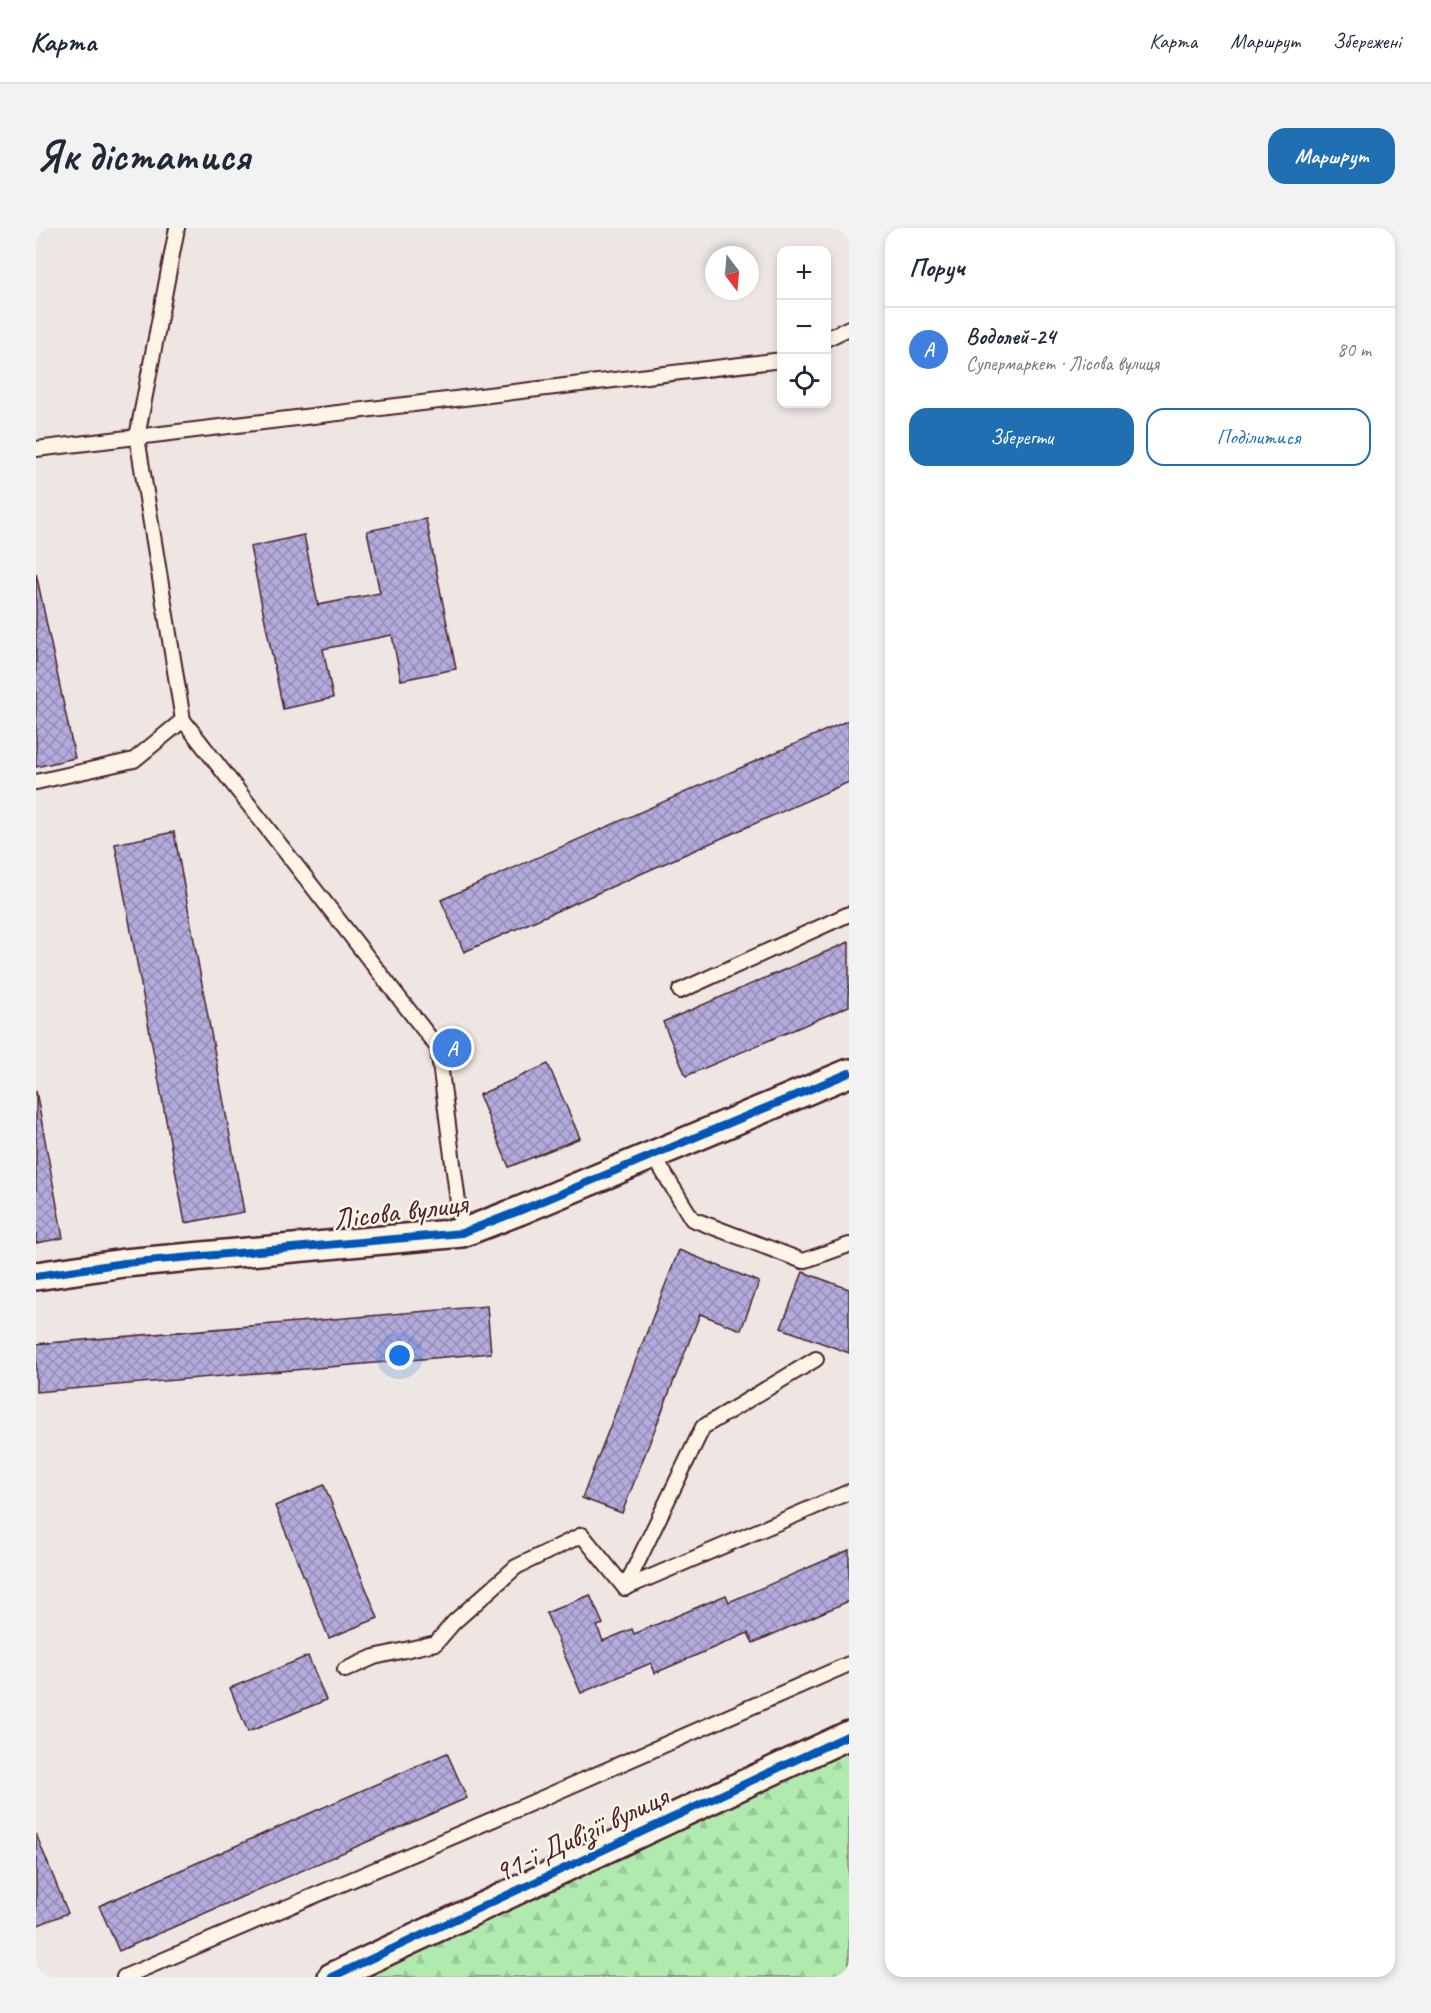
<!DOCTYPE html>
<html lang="uk">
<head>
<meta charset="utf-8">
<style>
  body { margin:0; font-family:Caveat,sans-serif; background:#f2f2f3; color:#1f2937 }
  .controls { position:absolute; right:18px; top:18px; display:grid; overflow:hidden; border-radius:12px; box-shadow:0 3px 9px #0003 }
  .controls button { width:54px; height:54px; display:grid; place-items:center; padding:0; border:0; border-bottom:2px solid #e0e1e3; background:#fff; color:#1f2937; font:30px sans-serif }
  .compass { position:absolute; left:669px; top:18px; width:54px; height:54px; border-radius:50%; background:#fff; box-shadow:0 3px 9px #0003; rotate:164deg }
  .you { position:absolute; left:364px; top:1128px; width:21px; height:21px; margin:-15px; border:4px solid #fff; border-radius:50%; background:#1a73e8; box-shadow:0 0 0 9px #1a73e833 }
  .badge { display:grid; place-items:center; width:39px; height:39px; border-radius:50%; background:#1f6fb2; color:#fff; font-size:20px; font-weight:700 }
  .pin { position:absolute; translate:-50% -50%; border:3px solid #fff; box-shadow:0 2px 6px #0006 }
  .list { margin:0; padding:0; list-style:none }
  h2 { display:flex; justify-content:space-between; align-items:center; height:78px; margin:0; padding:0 24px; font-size:26px }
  h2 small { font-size:20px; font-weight:400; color:#747a83 }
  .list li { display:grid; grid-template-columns:39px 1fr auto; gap:18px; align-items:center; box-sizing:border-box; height:84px; padding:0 24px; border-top:2px solid #e0e1e3 }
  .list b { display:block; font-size:22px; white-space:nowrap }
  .list p { margin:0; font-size:20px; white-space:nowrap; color:#747a83 }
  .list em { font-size:20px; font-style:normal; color:#747a83 }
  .actions { display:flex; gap:12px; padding:18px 24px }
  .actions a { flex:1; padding:14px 0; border:2px solid #1f6fb2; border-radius:18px; text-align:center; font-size:21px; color:#1f6fb2 }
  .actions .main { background:#1f6fb2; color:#fff }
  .icon { flex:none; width:33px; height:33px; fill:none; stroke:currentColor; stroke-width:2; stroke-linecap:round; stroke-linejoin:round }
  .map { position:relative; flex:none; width:813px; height:1749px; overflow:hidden; border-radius:18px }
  header { display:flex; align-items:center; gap:36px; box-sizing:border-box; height:84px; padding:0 30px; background:#fff; border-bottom:2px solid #e0e1e3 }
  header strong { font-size:28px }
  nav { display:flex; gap:33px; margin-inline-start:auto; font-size:21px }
  .intro { display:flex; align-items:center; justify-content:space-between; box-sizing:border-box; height:144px; padding:0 36px }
  h1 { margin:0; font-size:42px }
  .button { padding:15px 27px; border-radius:18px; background:#1f6fb2; color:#fff; font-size:21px; font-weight:700 }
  main { display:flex; gap:36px; padding:0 36px }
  aside { flex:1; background:#fff; border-radius:18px; box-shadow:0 3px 9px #0003 }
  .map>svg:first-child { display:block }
  .forest { fill:url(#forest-firs); stroke:#7e846d; stroke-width:1.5 }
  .building { fill:url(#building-cross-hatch); stroke:#4a1f2b; stroke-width:1.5 }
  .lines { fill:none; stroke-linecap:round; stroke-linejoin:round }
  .lane-casing { stroke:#4a1f2b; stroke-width:18 }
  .street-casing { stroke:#4a1f2b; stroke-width:32 }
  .lane { stroke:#fcf5e5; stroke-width:14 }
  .street { stroke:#fcf5e5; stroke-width:27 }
  .cycleway-casing { stroke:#fcf5e5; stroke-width:11 }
  .cycleway { stroke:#0057b8; stroke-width:8 }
  .labels { text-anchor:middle; stroke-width:5; stroke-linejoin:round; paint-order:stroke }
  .street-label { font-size:30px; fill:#4a1f2b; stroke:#fcf5e5 }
</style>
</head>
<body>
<header>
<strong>Карта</strong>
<nav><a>Карта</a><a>Маршрут</a><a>Збережені</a></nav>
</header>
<div class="intro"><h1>Як дістатися</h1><a class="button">Маршрут</a></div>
<main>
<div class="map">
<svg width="813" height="1749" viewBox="0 0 813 1749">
  <defs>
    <pattern id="forest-firs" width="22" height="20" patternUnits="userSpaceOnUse" patternTransform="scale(1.5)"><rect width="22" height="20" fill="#b1eaaf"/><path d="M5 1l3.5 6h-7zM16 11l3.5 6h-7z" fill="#9ac897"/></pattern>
    <pattern id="building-cross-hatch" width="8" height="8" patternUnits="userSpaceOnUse" patternTransform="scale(1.5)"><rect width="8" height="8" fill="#b2abdc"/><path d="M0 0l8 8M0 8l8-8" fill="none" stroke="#938bb3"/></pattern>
  </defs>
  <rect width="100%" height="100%" fill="#ede6e3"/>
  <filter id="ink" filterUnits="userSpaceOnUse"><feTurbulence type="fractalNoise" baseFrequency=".0167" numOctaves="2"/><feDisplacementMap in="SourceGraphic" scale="12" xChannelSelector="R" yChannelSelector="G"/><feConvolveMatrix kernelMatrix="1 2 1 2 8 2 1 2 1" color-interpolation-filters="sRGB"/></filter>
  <g filter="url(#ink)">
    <polygon class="forest" points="813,1507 813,1749 296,1749"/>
    <g class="building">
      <polygon points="390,291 420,441 365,452 356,407 287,421 297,470 247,481 214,319 268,307 282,377 344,365 331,303"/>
      <polygon points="0,345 39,530 0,539"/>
      <polygon points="813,492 813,554 428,724 405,672"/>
      <polygon points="138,604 208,984 149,995 79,616"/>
      <polygon points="813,714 813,778 650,848 627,794"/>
      <polygon points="512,836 544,910 473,939 443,867"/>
      <polygon points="0,863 27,1010 0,1015"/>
      <polygon points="643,1022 723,1054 705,1102 664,1086 586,1285 546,1270"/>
      <polygon points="767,1044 813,1061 813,1125 745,1100"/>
      <polygon points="451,1078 455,1125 0,1164 0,1116"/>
      <polygon points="288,1257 342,1390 293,1410 239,1278"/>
      <polygon points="813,1322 813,1373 717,1415 712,1405 619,1445 615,1435 545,1465 510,1385 554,1367 567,1396 561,1398 567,1413 596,1401 598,1406 690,1367 693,1374"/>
      <polygon points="272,1428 290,1472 212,1504 194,1460"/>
      <polygon points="411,1525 431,1570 83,1723 63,1678"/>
      <polygon points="0,1606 32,1685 0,1698"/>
    </g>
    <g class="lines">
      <g class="lane-casing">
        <g id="lane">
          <polyline points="790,111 813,100"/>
          <polyline points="0,221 746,132"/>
          <polyline points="147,492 402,820 426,1005"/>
          <polyline points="0,554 98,532 147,492 101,209 141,0"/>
          <polyline points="644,763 813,686"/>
          <polyline points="617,927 656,991 767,1033 813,1017"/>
          <polyline points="780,1131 667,1199 589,1360 813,1264"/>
          <polyline points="309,1442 338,1429 400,1415 418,1394 480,1339 546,1307 589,1360"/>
          <polyline points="88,1749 486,1579 813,1436"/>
        </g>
      </g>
      <g class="street-casing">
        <g id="street">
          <polyline points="0,1048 88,1035 426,1005 483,983 813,845"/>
          <polyline points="296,1749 813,1507"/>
        </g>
      </g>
      <use href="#lane" class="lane"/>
      <use href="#street" class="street"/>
      <g class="cycleway-casing">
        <g id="cycleway">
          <polyline points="0,1048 88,1035 426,1005 483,983 813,845"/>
          <polyline points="296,1749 813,1507"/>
        </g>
      </g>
      <use href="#cycleway" class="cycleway"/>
    </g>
  </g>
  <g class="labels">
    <g class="street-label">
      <text transform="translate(364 983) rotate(-7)" y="10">Лісова вулиця</text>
      <text transform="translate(545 1606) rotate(-25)" y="10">91-ї Дивізії вулиця</text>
    </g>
  </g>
</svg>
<div class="controls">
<button>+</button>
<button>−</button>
<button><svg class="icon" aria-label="locate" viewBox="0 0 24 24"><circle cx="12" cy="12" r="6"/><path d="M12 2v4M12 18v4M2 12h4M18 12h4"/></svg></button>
</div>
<svg class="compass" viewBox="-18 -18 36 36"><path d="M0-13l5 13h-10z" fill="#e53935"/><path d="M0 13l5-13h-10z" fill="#747a83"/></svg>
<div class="you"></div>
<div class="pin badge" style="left:416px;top:820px;background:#3f7fe0">A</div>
</div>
<aside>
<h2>Поруч<small></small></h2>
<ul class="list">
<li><span class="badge" style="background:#3f7fe0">A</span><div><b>Водолей-24</b><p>Супермаркет · Лісова вулиця</p></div><em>80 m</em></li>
</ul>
<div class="actions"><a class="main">Зберегти</a><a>Поділитися</a></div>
</aside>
</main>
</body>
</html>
